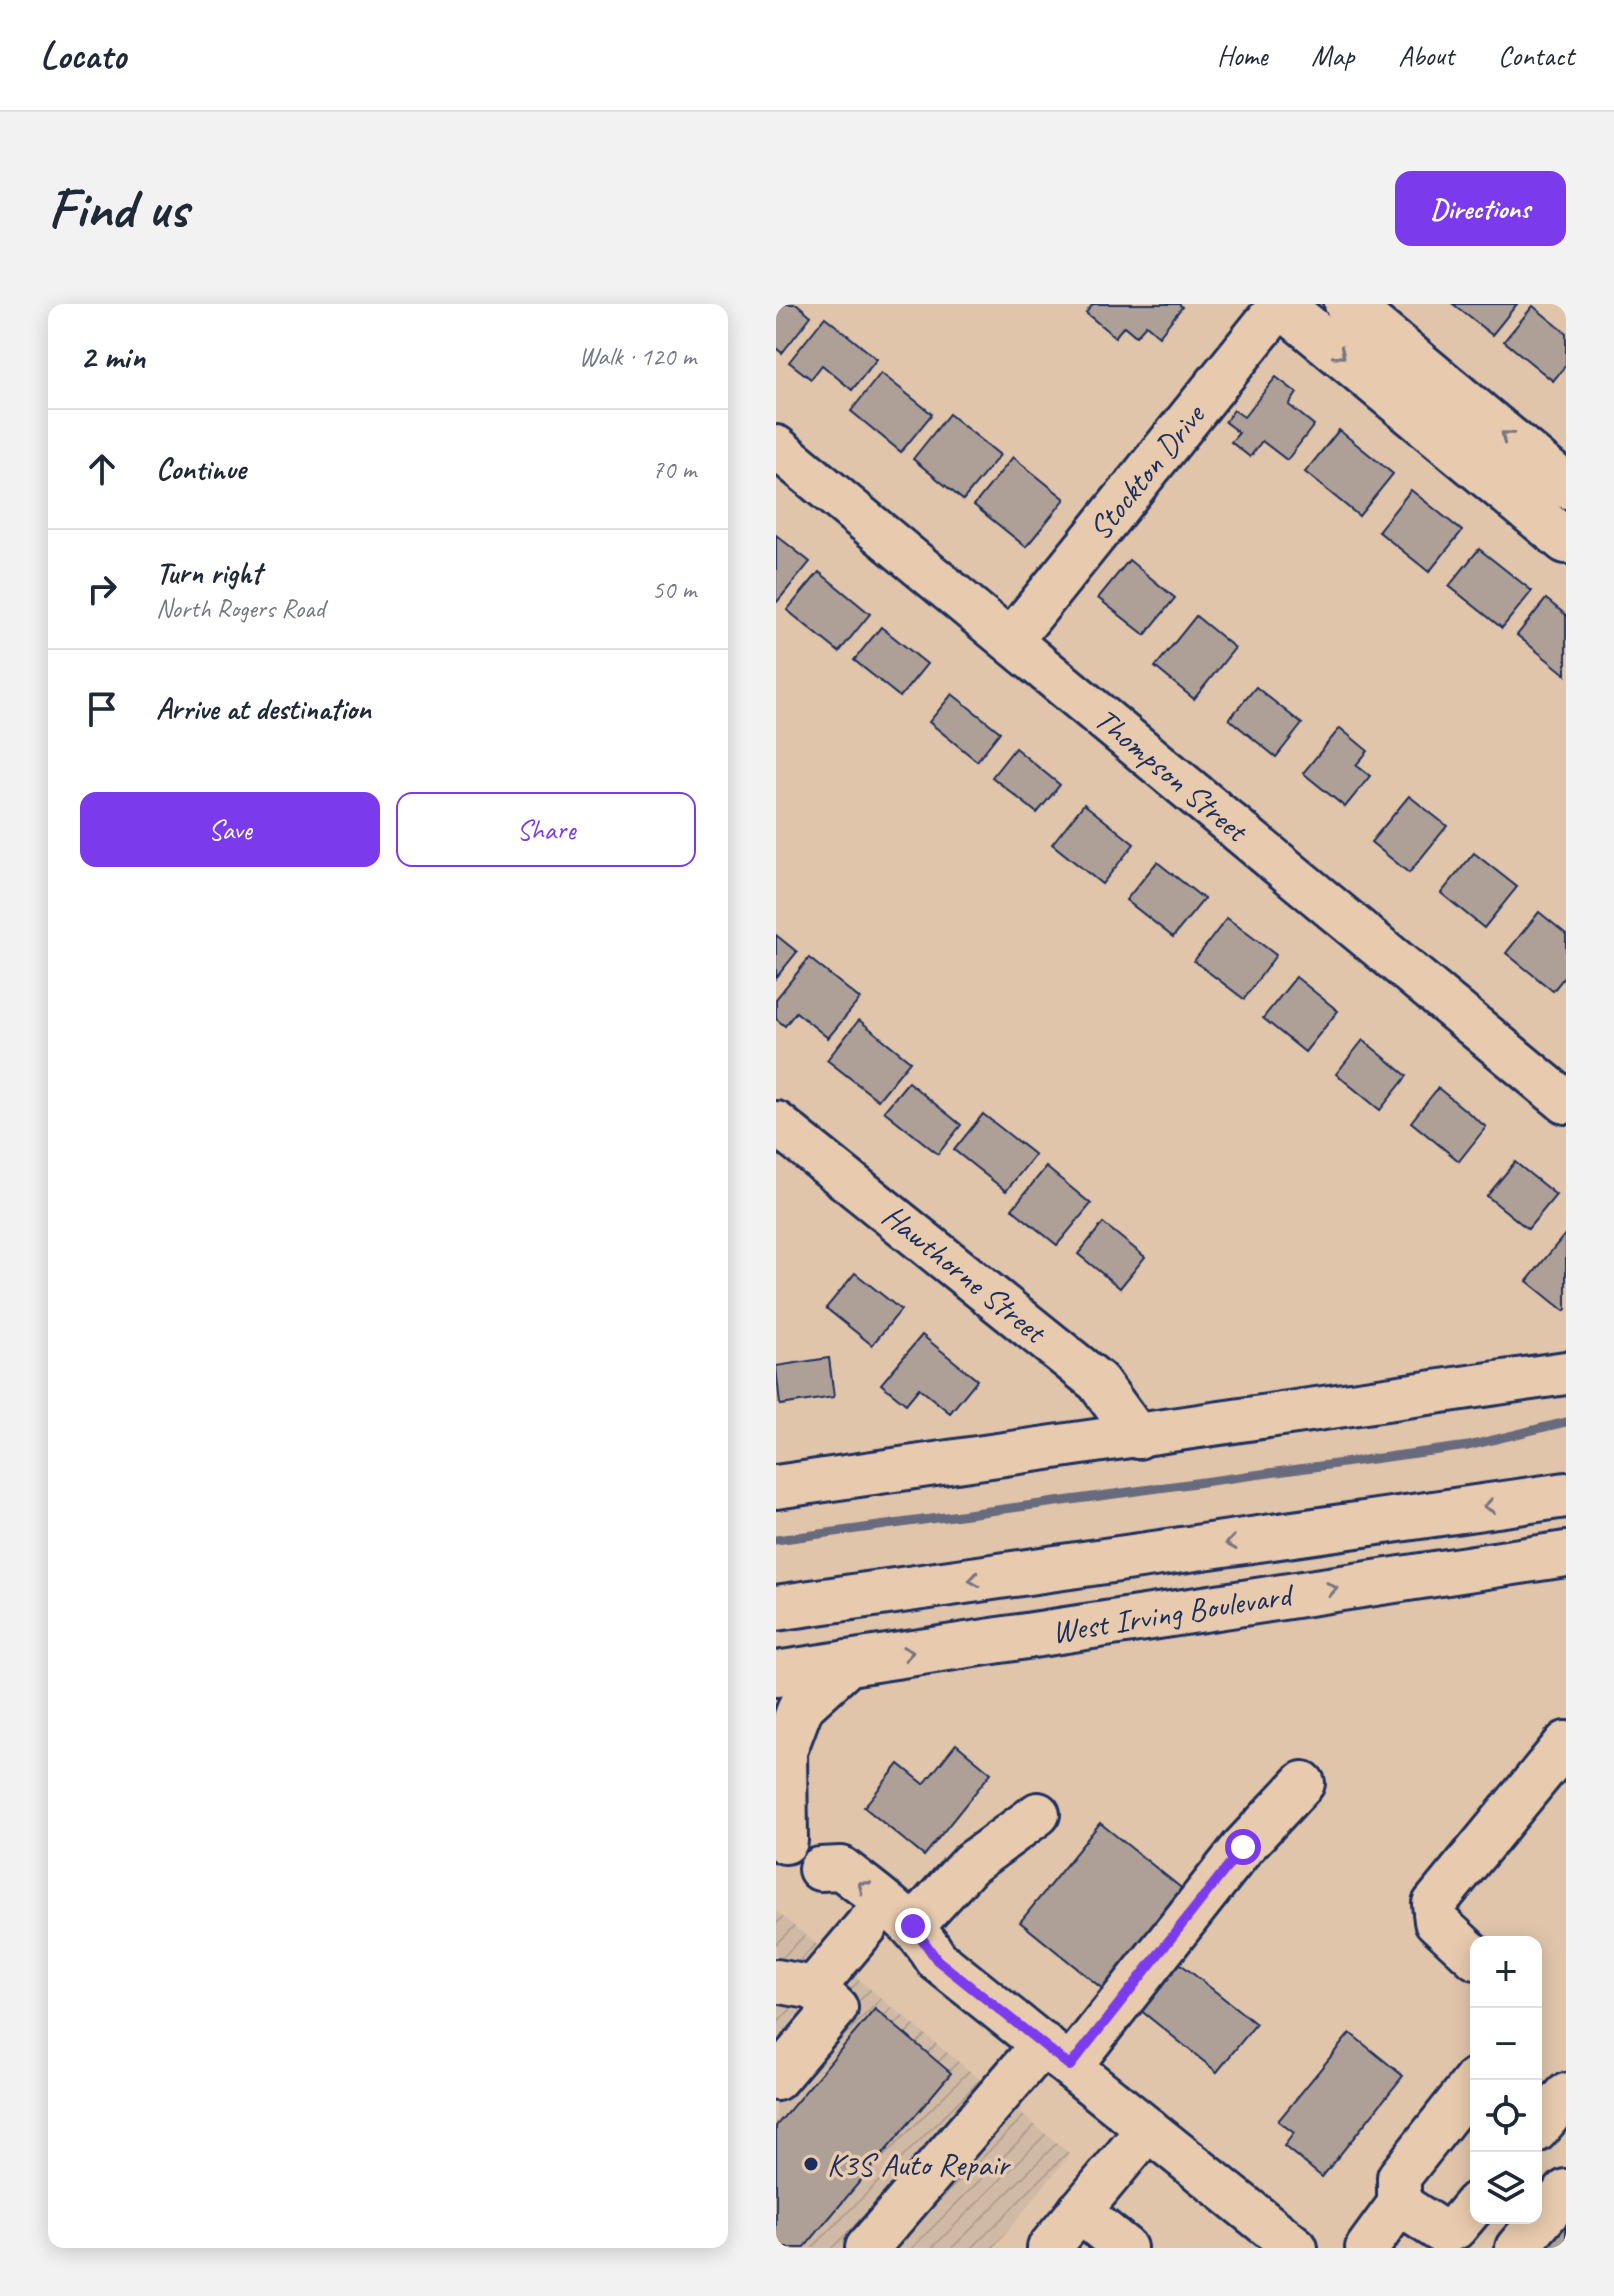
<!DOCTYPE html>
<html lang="en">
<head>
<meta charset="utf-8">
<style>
  body { margin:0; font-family:Caveat,sans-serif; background:#f2f2f3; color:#1f2937 }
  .controls { position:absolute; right:24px; bottom:24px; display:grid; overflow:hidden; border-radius:16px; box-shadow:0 4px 20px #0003 }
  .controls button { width:72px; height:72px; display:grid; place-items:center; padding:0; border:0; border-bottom:2px solid #e0e1e3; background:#fff; color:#1f2937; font:40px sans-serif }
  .stop { position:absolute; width:24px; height:24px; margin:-18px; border:6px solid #7c3aed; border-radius:50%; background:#fff }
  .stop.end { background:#7c3aed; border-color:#fff; box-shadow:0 2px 8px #0008 }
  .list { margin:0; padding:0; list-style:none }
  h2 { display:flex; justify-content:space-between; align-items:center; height:104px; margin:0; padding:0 32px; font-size:34px }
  h2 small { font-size:26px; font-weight:400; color:#747a83 }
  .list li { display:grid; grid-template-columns:52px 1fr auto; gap:24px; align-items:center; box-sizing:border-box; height:120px; padding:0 32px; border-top:2px solid #e0e1e3 }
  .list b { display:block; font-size:30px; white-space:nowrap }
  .list p { margin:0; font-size:26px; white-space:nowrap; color:#747a83 }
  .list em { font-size:26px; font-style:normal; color:#747a83 }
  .actions { display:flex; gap:16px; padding:24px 32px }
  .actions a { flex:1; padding:18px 0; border:2px solid #7c3aed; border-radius:16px; text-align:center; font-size:28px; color:#7c3aed }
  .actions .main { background:#7c3aed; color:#fff }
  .icon { flex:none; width:44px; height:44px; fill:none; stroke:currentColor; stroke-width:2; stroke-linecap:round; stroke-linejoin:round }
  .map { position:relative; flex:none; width:790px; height:1944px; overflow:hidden; border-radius:16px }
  header { display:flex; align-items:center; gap:48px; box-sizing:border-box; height:112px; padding:0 40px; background:#fff; border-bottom:2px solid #e0e1e3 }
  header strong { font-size:38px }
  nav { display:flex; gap:44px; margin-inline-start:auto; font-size:28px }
  .intro { display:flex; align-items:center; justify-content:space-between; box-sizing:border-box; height:192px; padding:0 48px }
  h1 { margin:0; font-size:56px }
  .button { padding:20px 36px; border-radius:16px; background:#7c3aed; color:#fff; font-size:28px; font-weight:700 }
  main { display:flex; gap:48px; padding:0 48px }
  aside { flex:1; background:#fff; border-radius:16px; box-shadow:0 4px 20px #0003 }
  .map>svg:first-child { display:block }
  .industrial { fill:url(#industrial-furrows) }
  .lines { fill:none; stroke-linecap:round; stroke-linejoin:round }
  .stream { stroke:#686a7d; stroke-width:9 }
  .building { fill:#afa097; stroke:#1b2f5e; stroke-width:2 }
  .minor-casing { stroke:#1b2f5e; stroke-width:48 }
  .major-casing { stroke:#1b2f5e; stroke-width:50 }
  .minor { stroke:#e8cbae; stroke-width:42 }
  .major { stroke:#e8cbae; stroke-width:44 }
  .oneway { stroke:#777582 }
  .route { stroke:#7c3aed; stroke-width:10 }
  .poi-dot { fill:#1b2f5e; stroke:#e8cbae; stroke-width:3 }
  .labels { text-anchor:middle; stroke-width:7; stroke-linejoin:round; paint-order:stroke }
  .street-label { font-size:32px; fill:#1b2f5e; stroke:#e8cbae }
  .poi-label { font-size:32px; fill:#1b2f5e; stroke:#e8cbae; text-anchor:start }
</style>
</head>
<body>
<header>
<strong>Locato</strong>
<nav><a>Home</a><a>Map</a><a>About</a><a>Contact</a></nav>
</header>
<div class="intro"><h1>Find us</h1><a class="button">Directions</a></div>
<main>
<aside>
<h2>2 min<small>Walk · 120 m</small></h2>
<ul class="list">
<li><svg class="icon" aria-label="ahead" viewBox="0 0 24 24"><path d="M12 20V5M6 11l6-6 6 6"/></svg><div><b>Continue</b></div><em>70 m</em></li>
<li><svg class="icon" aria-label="right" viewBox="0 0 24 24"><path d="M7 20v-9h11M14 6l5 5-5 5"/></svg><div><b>Turn right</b><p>North Rogers Road</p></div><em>50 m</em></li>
<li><svg class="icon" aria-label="arrive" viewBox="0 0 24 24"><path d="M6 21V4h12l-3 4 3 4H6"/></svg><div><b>Arrive at destination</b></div></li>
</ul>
<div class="actions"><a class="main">Save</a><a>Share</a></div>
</aside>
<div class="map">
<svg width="790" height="1944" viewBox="0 0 790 1944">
  <defs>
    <pattern id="industrial-furrows" width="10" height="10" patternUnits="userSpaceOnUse" patternTransform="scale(2)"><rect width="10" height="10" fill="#d1baa5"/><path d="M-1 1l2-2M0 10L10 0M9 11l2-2" fill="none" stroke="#b3a090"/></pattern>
  </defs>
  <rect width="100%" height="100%" fill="#e0c5ab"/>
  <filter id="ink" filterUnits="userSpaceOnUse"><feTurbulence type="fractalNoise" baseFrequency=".0125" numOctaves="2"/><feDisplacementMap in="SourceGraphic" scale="16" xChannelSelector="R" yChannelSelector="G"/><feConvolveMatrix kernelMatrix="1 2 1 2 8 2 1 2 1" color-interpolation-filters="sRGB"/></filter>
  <g filter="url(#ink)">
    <polygon class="industrial" points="0,1607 294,1850 218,1944 0,1944"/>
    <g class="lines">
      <polyline class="stream" points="0,1236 692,1142 790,1118"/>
    </g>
    <g class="building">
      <polygon points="0,0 21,0 35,12 6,49 0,44"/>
      <polygon points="317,0 403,0 406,3 383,32 370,21 360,32 348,22 339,33 310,9"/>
      <polygon points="677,0 741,0 716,31"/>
      <polygon points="757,2 790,29 790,61 777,77 728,37"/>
      <polygon points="49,13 101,55 76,86 46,61 35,75 13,58"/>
      <polygon points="105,69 156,110 125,148 75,107"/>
      <polygon points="500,73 521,89 513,101 538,121 511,156 486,137 474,153 455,138 463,129 449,118 458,106 468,113"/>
      <polygon points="173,110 224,151 187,196 137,155"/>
      <polygon points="563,126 617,170 583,212 529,168"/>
      <polygon points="237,153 289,195 250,243 198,201"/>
      <polygon points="635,186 686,227 653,268 602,227"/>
      <polygon points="0,231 34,258 1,298 0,297"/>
      <polygon points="703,245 756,287 726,324 673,282"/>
      <polygon points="353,256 399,294 369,331 322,294"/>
      <polygon points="43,268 94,310 63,348 11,306"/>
      <polygon points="770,295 790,311 790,371 741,331"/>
      <polygon points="420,312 459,344 418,395 379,363"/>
      <polygon points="105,323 151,360 124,393 78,356"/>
      <polygon points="480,383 526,420 500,453 453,415"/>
      <polygon points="176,390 224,428 201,457 153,418"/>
      <polygon points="564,424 592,447 580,461 594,472 569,503 527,469"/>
      <polygon points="239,444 284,481 261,509 216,473"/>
      <polygon points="633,492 671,522 633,569 595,538"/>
      <polygon points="308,500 358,540 326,580 276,540"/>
      <polygon points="698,549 741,583 708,624 665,589"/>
      <polygon points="381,558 428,595 397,633 350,596"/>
      <polygon points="763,608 790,630 790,671 777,687 730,649"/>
      <polygon points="451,614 500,651 468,695 418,657"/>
      <polygon points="0,631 21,648 0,674"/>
      <polygon points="33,654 84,695 52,734 20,708 9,722 0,715 0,695"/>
      <polygon points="520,673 562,707 529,748 487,714"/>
      <polygon points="83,716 134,757 102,796 51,756"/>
      <polygon points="587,736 631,772 604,806 560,770"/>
      <polygon points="132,778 185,821 162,850 108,807"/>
      <polygon points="662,784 710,823 683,857 635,818"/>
      <polygon points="207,810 259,851 230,887 178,846"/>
      <polygon points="739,858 780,891 752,925 711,892"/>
      <polygon points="270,863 315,900 281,941 236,905"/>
      <polygon points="327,919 369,953 344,984 302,950"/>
      <polygon points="790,929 790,1005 788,1007 751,977"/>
      <polygon points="79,969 125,1006 96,1041 50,1004"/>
      <polygon points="146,1031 201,1076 174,1109 143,1084 130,1100 105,1080"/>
      <polygon points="53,1054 58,1093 4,1101 0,1062"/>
      <polygon points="180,1440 215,1469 148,1552 88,1503 123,1460 148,1480"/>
      <polygon points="324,1519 409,1587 328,1686 244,1618"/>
      <polygon points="401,1657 480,1720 441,1768 363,1705"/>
      <polygon points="99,1705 175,1769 28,1944 0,1944 0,1822"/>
      <polygon points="574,1729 627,1772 546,1873 508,1842 518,1829 502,1817"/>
      <polygon points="790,1907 790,1944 759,1944"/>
    </g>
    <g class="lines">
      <g class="minor-casing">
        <g id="minor">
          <polyline points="0,143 790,798"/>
          <polyline points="235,336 505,0"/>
          <polyline points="0,819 322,1078 362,1133"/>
          <polyline points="0,1183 790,1069"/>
          <path d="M44,1565L65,1564C101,1592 137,1616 161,1656L520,1944"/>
          <polyline points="137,1622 194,1560 262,1510"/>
          <polyline points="700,1654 660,1617 658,1600 790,1439"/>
          <polyline points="0,1677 38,1684 91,1621"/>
          <polyline points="294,1762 467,1543 527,1479"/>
          <polyline points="0,1775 60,1704 38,1684"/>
          <polyline points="760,1827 790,1791"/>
          <polyline points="623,1900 668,1929 679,1924 700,1899"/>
          <polyline points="303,1907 349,1944"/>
          <polyline points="91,1944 267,1740"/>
          <polyline points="273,1944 372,1825"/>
          <polyline points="591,1944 623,1900 623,1873 700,1775"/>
          <polyline points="741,1944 790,1887"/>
        </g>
      </g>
      <g class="major-casing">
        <g id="major">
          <polyline points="504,0 790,237"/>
          <polyline points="571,0 790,182"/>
          <polyline points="0,1304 790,1191"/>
          <polyline points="0,1370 790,1250"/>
          <polyline points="9,1537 8,1447 25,1402 72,1359"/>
        </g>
      </g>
      <use href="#minor" class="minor"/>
      <use href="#major" class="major"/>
    </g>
    <defs><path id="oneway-chevron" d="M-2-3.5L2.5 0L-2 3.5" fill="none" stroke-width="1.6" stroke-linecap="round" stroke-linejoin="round" transform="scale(2)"/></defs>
    <g class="oneway">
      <use href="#oneway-chevron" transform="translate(564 50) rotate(40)"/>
      <use href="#oneway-chevron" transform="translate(730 132) rotate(-140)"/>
      <use href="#oneway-chevron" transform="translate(713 1202) rotate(172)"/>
      <use href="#oneway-chevron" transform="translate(455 1239) rotate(172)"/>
      <use href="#oneway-chevron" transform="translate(198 1276) rotate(172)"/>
      <use href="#oneway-chevron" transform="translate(556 1285) rotate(-9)"/>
      <use href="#oneway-chevron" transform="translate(132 1349) rotate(-9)"/>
      <use href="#oneway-chevron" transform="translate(87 1582) rotate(-142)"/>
    </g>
  </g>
  <g class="lines" filter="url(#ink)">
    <polyline class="route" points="137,1622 161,1656 294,1762 467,1543"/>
  </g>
  <circle class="poi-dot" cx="35" cy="1860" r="8"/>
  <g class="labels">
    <g class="street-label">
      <text transform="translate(370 168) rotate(-51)" y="11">Stockton Drive</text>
      <text transform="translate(395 470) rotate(40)" y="11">Thompson Street</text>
      <text transform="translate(188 969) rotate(39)" y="11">Hawthorne Street</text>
      <text transform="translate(395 1309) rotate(-9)" y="11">West Irving Boulevard</text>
    </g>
    <g class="poi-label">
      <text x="51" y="1871">K3S Auto Repair</text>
    </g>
  </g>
</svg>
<div class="controls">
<button>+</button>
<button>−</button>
<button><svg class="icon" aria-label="locate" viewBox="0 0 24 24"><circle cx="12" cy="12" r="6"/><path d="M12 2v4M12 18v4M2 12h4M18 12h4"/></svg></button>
<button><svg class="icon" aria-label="layers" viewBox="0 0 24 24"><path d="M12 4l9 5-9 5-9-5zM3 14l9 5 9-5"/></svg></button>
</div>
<div class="stop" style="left:467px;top:1543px"></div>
<div class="stop end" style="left:137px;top:1622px"></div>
</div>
</main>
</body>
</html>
